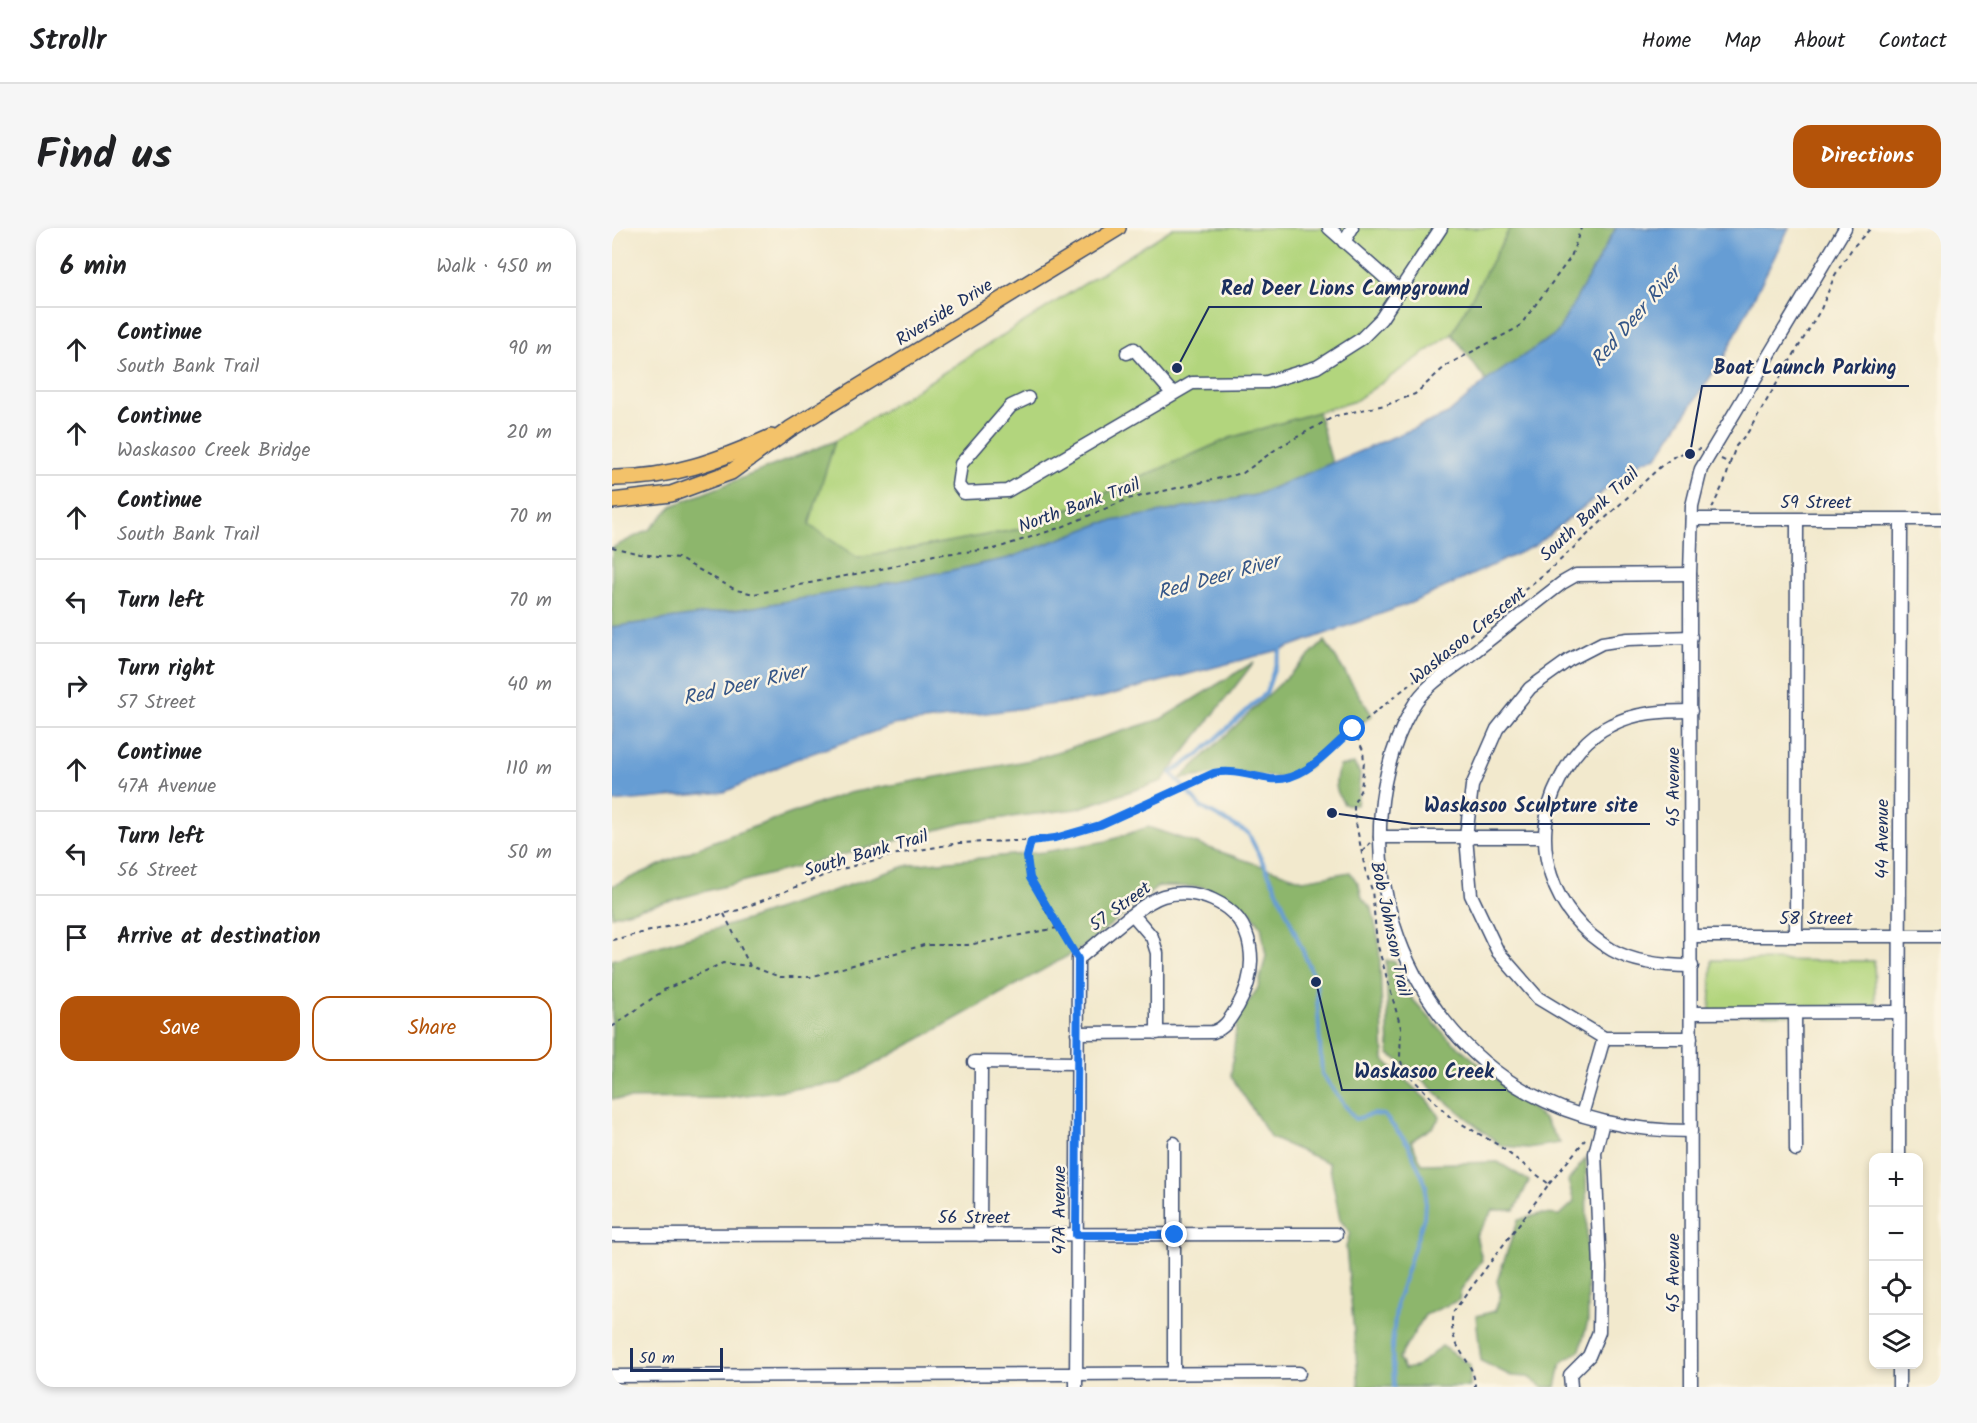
<!DOCTYPE html>
<html lang="en">
<head>
<meta charset="utf-8">
<style>
  body { margin:0; font-family:Kalam,sans-serif; background:#f6f6f6; color:#202124 }
  .controls { position:absolute; right:18px; bottom:18px; display:grid; overflow:hidden; border-radius:12px; box-shadow:0 3px 9px #0003 }
  .controls button { width:54px; height:54px; display:grid; place-items:center; padding:0; border:0; border-bottom:2px solid #e0e0e0; background:#fff; color:#202124; font:30px sans-serif }
  .scale { position:absolute; left:18px; bottom:15px; width:93px; box-sizing:border-box; padding-left:6px; border:3px solid #1b2f5e; border-top:0; font-size:16px; line-height:21px; white-space:nowrap; color:#1b2f5e; -webkit-text-stroke:4px #fcf5e5; paint-order:stroke }
  .stop { position:absolute; width:18px; height:18px; margin:-14px; border:4px solid #1a73e8; border-radius:50%; background:#fff }
  .stop.end { background:#1a73e8; border-color:#fff; box-shadow:0 2px 6px #0008 }
  .list { margin:0; padding:0; list-style:none }
  h2 { display:flex; justify-content:space-between; align-items:center; height:78px; margin:0; padding:0 24px; font-size:26px }
  h2 small { font-size:20px; font-weight:400; color:#757577 }
  .list li { display:grid; grid-template-columns:39px 1fr auto; gap:18px; align-items:center; box-sizing:border-box; height:84px; padding:0 24px; border-top:2px solid #e0e0e0 }
  .list b { display:block; font-size:22px; white-space:nowrap }
  .list p { margin:0; font-size:20px; white-space:nowrap; color:#757577 }
  .list em { font-size:20px; font-style:normal; color:#757577 }
  .actions { display:flex; gap:12px; padding:18px 24px }
  .actions a { flex:1; padding:14px 0; border:2px solid #b45309; border-radius:18px; text-align:center; font-size:21px; color:#b45309 }
  .actions .main { background:#b45309; color:#fff }
  .icon { flex:none; width:33px; height:33px; fill:none; stroke:currentColor; stroke-width:2; stroke-linecap:round; stroke-linejoin:round }
  .map { position:relative; flex:none; width:1329px; height:1159px; overflow:hidden; border-radius:18px }
  header { display:flex; align-items:center; gap:36px; box-sizing:border-box; height:84px; padding:0 30px; background:#fff; border-bottom:2px solid #e0e0e0 }
  header strong { font-size:28px }
  nav { display:flex; gap:33px; margin-inline-start:auto; font-size:21px }
  .intro { display:flex; align-items:center; justify-content:space-between; box-sizing:border-box; height:144px; padding:0 36px }
  h1 { margin:0; font-size:42px }
  .button { padding:15px 27px; border-radius:18px; background:#b45309; color:#fff; font-size:21px; font-weight:700 }
  main { display:flex; gap:36px; padding:0 36px }
  aside { flex:1; background:#fff; border-radius:18px; box-shadow:0 3px 9px #0003 }
  .map>svg:first-child { display:block }
  .green { fill:#b2d57d; stroke:#66826e; stroke-width:1.5 }
  .forest { fill:#8db66c; stroke:#547265; stroke-width:1.5 }
  .water { fill:#669dd4; stroke:#406699; stroke-width:1.5 }
  .lines { fill:none; stroke-linecap:round; stroke-linejoin:round }
  .stream { stroke:#669dd4; stroke-width:4 }
  .minor-casing { stroke:#3b4b6f; stroke-width:15 }
  .major-casing { stroke:#3b4b6f; stroke-width:18 }
  .path { stroke:#3b4b6f; stroke-width:2; stroke-dasharray:4.5 4.5; stroke-linecap:butt }
  .minor { stroke:#fff; stroke-width:12 }
  .major { stroke:#f3c26a; stroke-width:15 }
  .route { stroke:#1a73e8; stroke-width:8 }
  .labels { text-anchor:middle; stroke-width:5; stroke-linejoin:round; paint-order:stroke }
  .street-label { font-size:18px; fill:#1b2f5e; stroke:#fcf5e5 }
  .water-label { font-size:20px; font-style:italic; fill:#355687; stroke:#fcf5e5 }
  .leader { fill:none; stroke:#1b2f5e; stroke-width:2 }
  .callout-dot { fill:#1b2f5e; stroke:#fcf5e5; stroke-width:2 }
  .callout-label { font-size:20px; text-anchor:middle; font-weight:bold; fill:#1b2f5e; stroke:#fcf5e5; stroke-width:5; stroke-linejoin:round; paint-order:stroke }
</style>
</head>
<body>
<header>
<strong>Strollr</strong>
<nav><a>Home</a><a>Map</a><a>About</a><a>Contact</a></nav>
</header>
<div class="intro"><h1>Find us</h1><a class="button">Directions</a></div>
<main>
<aside>
<h2>6 min<small>Walk · 450 m</small></h2>
<ul class="list">
<li><svg class="icon" aria-label="ahead" viewBox="0 0 24 24"><path d="M12 20V5M6 11l6-6 6 6"/></svg><div><b>Continue</b><p>South Bank Trail</p></div><em>90 m</em></li>
<li><svg class="icon" aria-label="ahead" viewBox="0 0 24 24"><path d="M12 20V5M6 11l6-6 6 6"/></svg><div><b>Continue</b><p>Waskasoo Creek Bridge</p></div><em>20 m</em></li>
<li><svg class="icon" aria-label="ahead" viewBox="0 0 24 24"><path d="M12 20V5M6 11l6-6 6 6"/></svg><div><b>Continue</b><p>South Bank Trail</p></div><em>70 m</em></li>
<li><svg class="icon" aria-label="left" viewBox="0 0 24 24"><path d="M17 20v-9H6M10 6l-5 5 5 5"/></svg><div><b>Turn left</b></div><em>70 m</em></li>
<li><svg class="icon" aria-label="right" viewBox="0 0 24 24"><path d="M7 20v-9h11M14 6l5 5-5 5"/></svg><div><b>Turn right</b><p>57 Street</p></div><em>40 m</em></li>
<li><svg class="icon" aria-label="ahead" viewBox="0 0 24 24"><path d="M12 20V5M6 11l6-6 6 6"/></svg><div><b>Continue</b><p>47A Avenue</p></div><em>110 m</em></li>
<li><svg class="icon" aria-label="left" viewBox="0 0 24 24"><path d="M17 20v-9H6M10 6l-5 5 5 5"/></svg><div><b>Turn left</b><p>56 Street</p></div><em>50 m</em></li>
<li><svg class="icon" aria-label="arrive" viewBox="0 0 24 24"><path d="M6 21V4h12l-3 4 3 4H6"/></svg><div><b>Arrive at destination</b></div></li>
</ul>
<div class="actions"><a class="main">Save</a><a>Share</a></div>
</aside>
<div class="map">
<svg width="1329" height="1159" viewBox="0 0 1329 1159">
  <rect width="100%" height="100%" fill="#fcf5e5"/>
  <filter id="ink" filterUnits="userSpaceOnUse"><feTurbulence type="fractalNoise" baseFrequency=".0167" numOctaves="2"/><feDisplacementMap in="SourceGraphic" scale="12" xChannelSelector="R" yChannelSelector="G"/><feConvolveMatrix kernelMatrix="1 2 1 2 8 2 1 2 1" color-interpolation-filters="sRGB"/></filter>
  <filter id="wash" filterUnits="userSpaceOnUse"><feTurbulence type="fractalNoise" baseFrequency=".008" numOctaves="4" result="noise"/><feDisplacementMap in="SourceGraphic" scale="24" xChannelSelector="R" yChannelSelector="G"/><feGaussianBlur stdDeviation="1.35" result="paint"/><feColorMatrix in="noise" values="0 0 0 0 0 0 0 0 0 0 0 0 0 0 0 0 0 1.4 0 .05"/><feComposite in="paint" operator="in"/></filter>
  <g filter="url(#wash)">
    <rect width="100%" height="100%" fill="#f2e9cd"/>
    <g class="green">
      <polygon points="561,0 898,0 840,106 743,173 618,210 414,300 246,330 196,298 223,213"/>
      <polygon points="1100,732 1262,733 1264,787 1098,786"/>
    </g>
    <g class="forest">
      <polygon points="898,0 1004,0 945,105 874,153 840,106"/>
      <polygon points="706,184 720,235 644,267 490,295 397,330 298,351 143,379 0,399 0,320 38,301 60,278 223,213 197,297 246,330 414,300 618,210"/>
      <polygon points="713,413 760,487 698,538 678,551 619,544 568,551"/>
      <polygon points="642,434 550,553 464,581 351,595 0,688 0,658 100,614 236,565 419,532 549,491"/>
      <path d="M742,536L748,546L745,577L732,576C723,562 721,554 728,538Z"/>
      <polygon points="536,599 691,652 738,644 747,657 750,670 760,681 767,713 772,832 815,872 828,889 821,899 799,913 810,936 886,934 917,953 903,982 881,982 864,1007 870,1032 849,1062 847,1072 813,1087 787,1130 792,1141 804,1139 830,1118 858,1137 858,1159 747,1159 734,1019 738,1004 728,992 717,935 659,910 619,848 625,791 646,760 654,728 649,698 637,682 590,659 547,658 470,720 229,855 110,870 0,871 0,732 134,692 297,637 432,624 495,613"/>
      <polygon points="774,732 783,734 796,766 835,809 933,892 948,915 916,920 890,918 832,872 798,840 777,826"/>
      <polygon points="974,930 976,1093 968,1122 949,1135 944,1159 930,1159 916,1149 899,1148 869,1133 864,1088 883,1083 889,1067 885,1053 906,992 928,986 948,987 962,974 956,953"/>
    </g>
    <polygon class="water" points="1004,0 1177,0 1113,127 1045,229 1030,233 922,318 799,375 671,421 483,471 281,497 181,532 113,564 0,574 0,399 143,379 298,351 397,330 490,295 644,267 836,186 874,153 945,105"/>
    <g class="lines">
      <polyline class="stream" points="670,418 654,465 586,527 559,545 589,579 636,605 665,662 704,754 710,846 743,891 761,886 772,887 796,916 814,957 812,989 785,1073 780,1117 782,1159"/>
    </g>
  </g>
  <g filter="url(#ink)">
    <g class="lines">
      <g class="minor-casing">
        <g id="minor">
          <polyline points="717,0 787,62"/>
          <polyline points="732,14 740,0"/>
          <polyline points="515,125 522,121 560,165"/>
          <polyline points="416,170 399,178 349,236 346,257 352,265 395,263 580,155 655,154 705,139 749,111 769,91 829,0"/>
          <polyline points="1080,291 1329,291"/>
          <path d="M1078,346L964,347L950,355C919,379 888,403 857,428C837,443 812,458 800,480C726,614 786,793 917,865C968,893 1023,903 1079,903"/>
          <polyline points="1079,409 1016,411 990,415 957,432 918,460 885,501 860,558 854,609 859,667 886,724 926,770 992,810 1079,810"/>
          <path d="M1079,483C1051,483 1024,484 999,497C976,508 958,530 947,553C915,614 940,688 1000,722C1023,735 1053,738 1080,738"/>
          <polyline points="768,609 931,609"/>
          <polyline points="522,688 540,709 545,725 545,805"/>
          <polyline points="1079,708 1329,708"/>
          <polyline points="1184,708 1185,292"/>
          <polyline points="1079,785 1287,784"/>
          <polyline points="1183,785 1184,922"/>
          <polyline points="362,834 465,835"/>
          <polyline points="970,887 992,810"/>
          <polyline points="562,915 562,1145"/>
          <polyline points="1287,930 1289,292"/>
          <polyline points="0,1007 724,1006"/>
          <polyline points="368,1007 369,836"/>
          <polyline points="0,1148 687,1145"/>
          <path d="M464,1159L466,731C487,715 528,675 551,668C567,663 586,665 601,672C645,692 647,741 626,778C619,789 614,800 601,804L465,805"/>
          <polyline points="959,1159 958,1147 977,1128 987,1104 988,1039 983,925 991,894"/>
          <polyline points="1079,1159 1078,346 1080,278 1089,241 1233,0"/>
          <polyline points="1287,1159 1287,1136"/>
        </g>
      </g>
      <g class="major-casing">
        <g id="major">
          <path d="M0,250C58,251 107,232 159,209"/>
          <polyline points="0,273 59,266 119,244 178,201 506,0"/>
        </g>
      </g>
      <g class="path">
        <polyline points="1109,231 1118,235 1124,218 1136,204 1209,81 1223,47 1241,19 1259,0"/>
        <polyline points="1100,280 1113,253 1118,236"/>
        <polyline points="0,319 28,326 66,330 124,362 142,366 279,339 322,327 382,321 450,299 516,271 631,245 667,219 723,188 777,176 803,166 835,137 907,99 959,29 969,0"/>
        <path d="M741,501L751,522L752,534L749,561L742,575V585L753,641L760,662L765,715L789,800L788,829L791,841L838,889L886,917L937,956L841,1084C834,1122 863,1129 863,1159"/>
        <path d="M419,613C409,653 438,689 459,721"/>
        <polyline points="750,624 758,615"/>
        <polyline points="112,686 138,738 168,749 198,749 312,717 356,717 445,700"/>
        <polyline points="0,712 127,682 223,643 285,626 347,615 431,612 460,606 519,585 602,545 619,544 674,552 698,538 943,337 1048,239 1064,227 1088,221"/>
        <polyline points="0,799 52,762 111,735 138,738"/>
        <polyline points="937,956 973,912"/>
      </g>
      <use href="#minor" class="minor"/>
      <use href="#major" class="major"/>
    </g>
  </g>
  <g class="lines" filter="url(#ink)">
    <path class="route" d="M563,1007H464L466,731L418,650L415,629L419,613L443,610L488,597L602,545C621,541 639,548 658,551C692,555 717,521 741,501"/>
  </g>
  <g class="labels">
    <g class="street-label">
      <text transform="translate(332 84) rotate(-32)" y="6">Riverside Drive</text>
      <text x="1204" y="280">59 Street</text>
      <text transform="translate(467 277) rotate(-20)" y="6">North Bank Trail</text>
      <text transform="translate(977 286) rotate(-43)" y="6">South Bank Trail</text>
      <text transform="translate(856 407) rotate(-39)" y="6">Waskasoo Crescent</text>
      <text transform="translate(1061 559) rotate(-90)" y="6">45 Avenue</text>
      <text transform="translate(1270 611) rotate(-90)" y="6">44 Avenue</text>
      <text transform="translate(254 625) rotate(-16)" y="6">South Bank Trail</text>
      <text transform="translate(508 678) rotate(-36)" y="6">57 Street</text>
      <text x="1204" y="696">58 Street</text>
      <text transform="translate(779 701) rotate(78)" y="6">Bob Johnson Trail</text>
      <text transform="translate(447 982) rotate(-90)" y="6">47A Avenue</text>
      <text x="362" y="995">56 Street</text>
      <text transform="translate(1061 1045) rotate(-90)" y="6">45 Avenue</text>
    </g>
    <g class="water-label">
      <text transform="translate(1023 88) rotate(-49)" y="7">Red Deer River</text>
      <text transform="translate(606 348) rotate(-15)" y="7">Red Deer River</text>
      <text transform="translate(132 456) rotate(-13)" y="7">Red Deer River</text>
    </g>
  </g>
  <path class="leader" d="M565 140L597 79H870M1078 226L1090 158H1297M720 585L800 596H1038M704 754L730 862H894"/>
  <g class="callout-dot">
    <circle cx="565" cy="140" r="6"/>
    <circle cx="1078" cy="226" r="6"/>
    <circle cx="720" cy="585" r="6"/>
    <circle cx="704" cy="754" r="6"/>
  </g>
  <g class="callout-label">
    <text x="733" y="67">Red Deer Lions Campground</text>
    <text x="1193" y="146">Boat Launch Parking</text>
    <text x="919" y="584">Waskasoo Sculpture site</text>
    <text x="812" y="850">Waskasoo Creek</text>
  </g>
</svg>
<div class="controls">
<button>+</button>
<button>−</button>
<button><svg class="icon" aria-label="locate" viewBox="0 0 24 24"><circle cx="12" cy="12" r="6"/><path d="M12 2v4M12 18v4M2 12h4M18 12h4"/></svg></button>
<button><svg class="icon" aria-label="layers" viewBox="0 0 24 24"><path d="M12 4l9 5-9 5-9-5zM3 14l9 5 9-5"/></svg></button>
</div>
<div class="scale">50 m</div>
<div class="stop" style="left:741px;top:501px"></div>
<div class="stop end" style="left:563px;top:1007px"></div>
</div>
</main>
</body>
</html>
